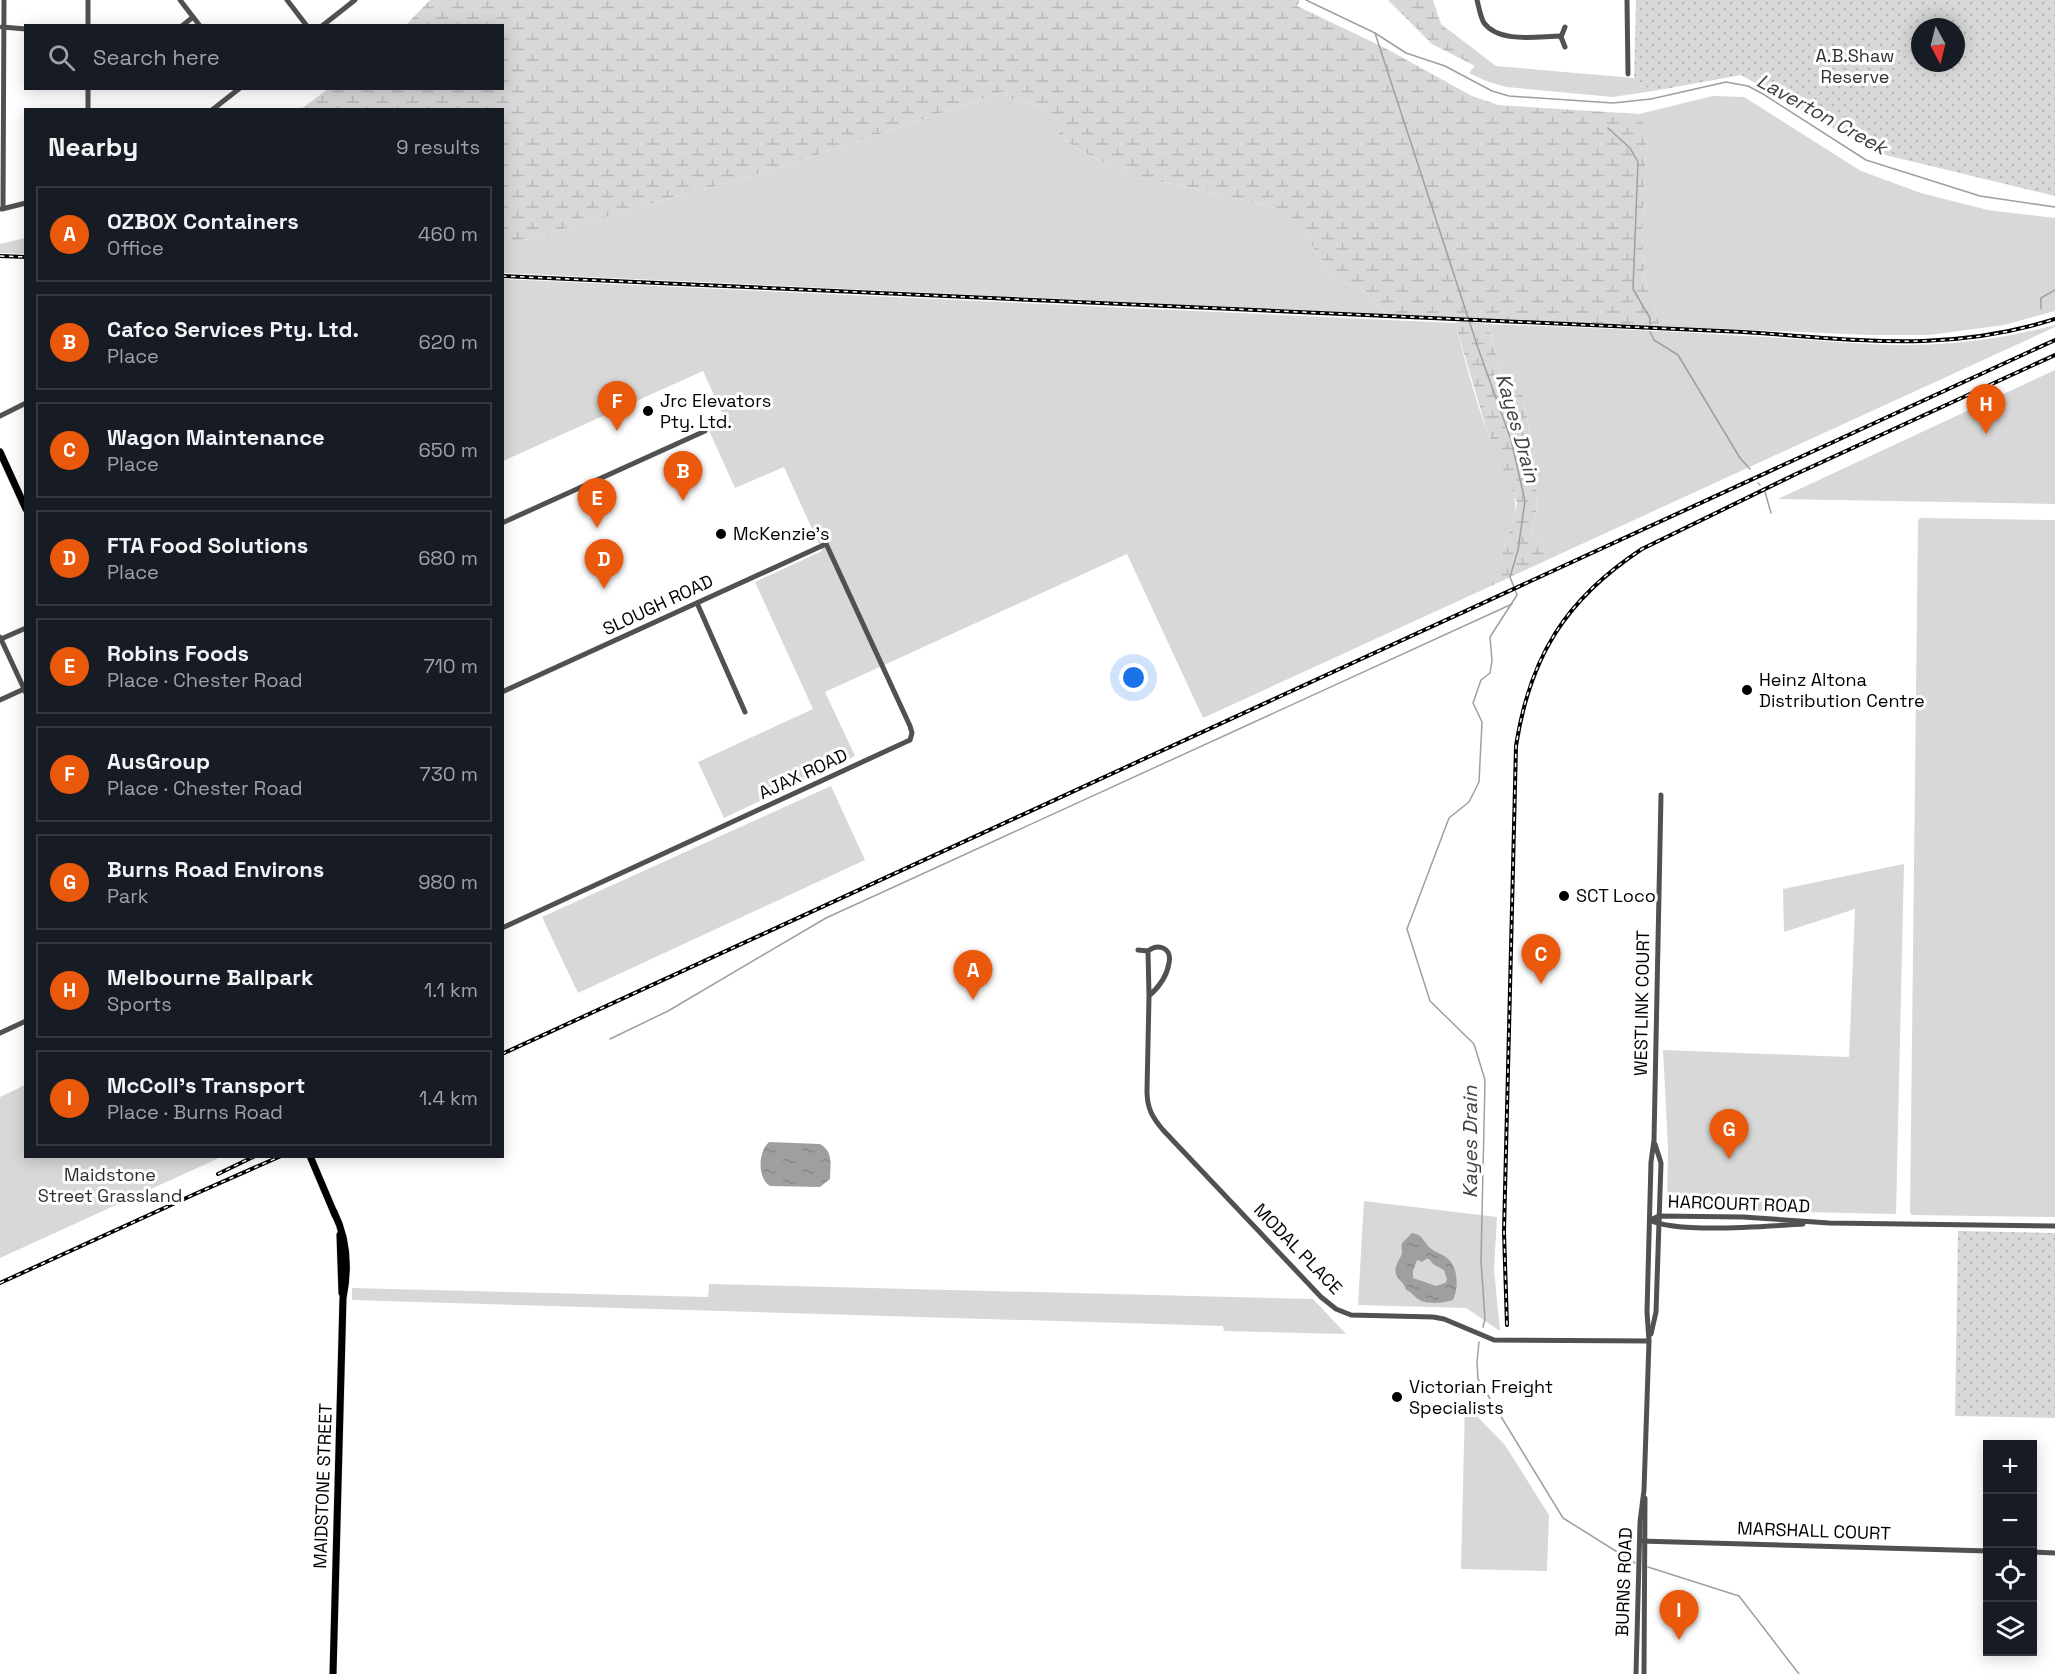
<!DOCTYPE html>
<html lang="en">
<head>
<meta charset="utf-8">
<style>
  body { margin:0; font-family:"Space Grotesk",sans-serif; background:#242831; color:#f1f3f6 }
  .controls { position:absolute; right:18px; bottom:18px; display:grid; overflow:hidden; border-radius:0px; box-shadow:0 3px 15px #0003 }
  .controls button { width:54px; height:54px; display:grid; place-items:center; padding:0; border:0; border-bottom:2px solid #363941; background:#171b24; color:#f1f3f6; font:30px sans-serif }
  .compass { position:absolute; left:1911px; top:18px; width:54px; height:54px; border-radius:50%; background:#171b24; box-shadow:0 3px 15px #0003; rotate:173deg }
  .you { position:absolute; left:1134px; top:678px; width:21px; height:21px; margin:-15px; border:4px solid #fff; border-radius:50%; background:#1a73e8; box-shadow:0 0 0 9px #1a73e833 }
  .badge { display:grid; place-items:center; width:39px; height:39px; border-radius:50%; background:#ea580c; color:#fff; font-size:20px; font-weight:700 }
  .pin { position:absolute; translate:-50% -50px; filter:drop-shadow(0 2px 3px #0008) }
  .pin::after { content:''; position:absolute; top:32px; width:21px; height:18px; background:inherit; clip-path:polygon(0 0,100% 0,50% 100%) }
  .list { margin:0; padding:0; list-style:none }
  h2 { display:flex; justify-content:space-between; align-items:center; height:78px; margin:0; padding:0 24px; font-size:26px }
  h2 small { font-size:20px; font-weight:400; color:#9ea1a6 }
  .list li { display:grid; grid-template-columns:39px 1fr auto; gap:18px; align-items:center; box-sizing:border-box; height:96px; margin:0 12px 12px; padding:0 12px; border:2px solid #363941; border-radius:0px }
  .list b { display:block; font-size:22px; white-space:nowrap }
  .list p { margin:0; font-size:20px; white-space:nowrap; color:#9ea1a6 }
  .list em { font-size:20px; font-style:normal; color:#9ea1a6 }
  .icon { flex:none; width:33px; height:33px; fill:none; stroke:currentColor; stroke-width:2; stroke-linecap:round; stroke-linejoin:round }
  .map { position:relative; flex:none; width:2055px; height:1674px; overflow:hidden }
  .search { position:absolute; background:#171b24; box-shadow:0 3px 15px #0003; left:24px; top:24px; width:480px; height:66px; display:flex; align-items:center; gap:15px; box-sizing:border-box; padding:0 21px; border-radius:0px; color:#9ea1a6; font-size:22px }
  .panel { position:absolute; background:#171b24; box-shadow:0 3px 15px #0003; left:24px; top:108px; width:480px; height:1050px; border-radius:0px }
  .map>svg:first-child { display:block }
  .grass { fill:#d8d8d8 }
  .wetland { fill:url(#wetland-marsh) }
  .park { fill:url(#park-dots); fill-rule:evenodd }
  .water { fill:url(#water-ripples); fill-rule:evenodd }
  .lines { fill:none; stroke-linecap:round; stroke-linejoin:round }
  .stream { stroke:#9f9f9f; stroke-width:1.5 }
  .major-casing { stroke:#dbdbdb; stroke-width:8 }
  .minor { stroke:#515151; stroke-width:5 }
  .major { stroke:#000; stroke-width:7 }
  .rail-casing { stroke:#000; stroke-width:4 }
  .rail { stroke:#fff; stroke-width:1.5; stroke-dasharray:4.5; stroke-linecap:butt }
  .poi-dot { fill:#000; stroke:#fff; stroke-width:2 }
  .labels { text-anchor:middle; stroke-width:6; stroke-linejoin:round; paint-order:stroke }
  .park-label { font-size:18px; fill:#2f2f2f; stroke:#fff }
  .poi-label { font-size:18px; fill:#000; stroke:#fff; text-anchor:start }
  .street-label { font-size:18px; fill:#000; stroke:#fff }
  .water-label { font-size:20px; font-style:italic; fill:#404040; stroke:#fff }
</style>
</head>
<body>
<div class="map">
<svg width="2055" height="1674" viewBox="0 0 2055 1674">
  <defs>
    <pattern id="wetland-marsh" width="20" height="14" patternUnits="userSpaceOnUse" patternTransform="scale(1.5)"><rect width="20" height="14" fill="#d8d8d8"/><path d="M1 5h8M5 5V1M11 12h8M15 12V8" fill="none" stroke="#b8b8b8"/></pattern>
    <pattern id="park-dots" width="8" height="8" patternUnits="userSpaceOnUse" patternTransform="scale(1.5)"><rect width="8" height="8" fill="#d8d8d8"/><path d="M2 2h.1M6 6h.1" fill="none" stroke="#b8b8b8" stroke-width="1.8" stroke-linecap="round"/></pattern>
    <pattern id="water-ripples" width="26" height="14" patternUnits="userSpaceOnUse" patternTransform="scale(1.5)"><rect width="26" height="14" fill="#9f9f9f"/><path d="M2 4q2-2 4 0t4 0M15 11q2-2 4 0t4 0" fill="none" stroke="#878787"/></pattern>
  </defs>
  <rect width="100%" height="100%" fill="#fff"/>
  <g class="grass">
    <polygon points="1441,24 1496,66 1634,78 1634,85 1659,90 1613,97 1506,87 1486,81 1469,73 1477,63"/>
    <polygon points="1006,91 1008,98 1048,108 1057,115 1059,137 1081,151 1136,178 1180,185 1276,208 1308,239 1331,276 1364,291 1386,314 503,273 503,246 779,168"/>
    <polygon points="1713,96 1744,97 1861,171 1921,193 1988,210 2055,218 2055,311 2004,325 1929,335 1870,335 1660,326 1645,280 1642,238 1647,133 1639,114"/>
    <polygon points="25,238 25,254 0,253 0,244"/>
    <path d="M503,279L1455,323C1465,359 1474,396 1487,431C1496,455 1519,488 1515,514L1491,586L1203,718L1127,554L825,692L855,756L724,818L698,762L813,709L755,582L822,551L784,467L735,488L706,424L723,415L703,371L503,461Z"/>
    <path d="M1487,324C1573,327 1660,331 1747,336C1815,339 1883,349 1952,343C1987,340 2021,334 2055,325V327L1560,554L1531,533C1546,493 1529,429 1521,388L1518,382L1507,384L1502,375Z"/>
    <polygon points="2055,370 2055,504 1778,499"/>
    <polygon points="1920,518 2055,520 2055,1217 1912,1215 1910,1213 1918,521"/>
    <polygon points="831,786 865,860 578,993 542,917"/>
    <polygon points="1904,864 1896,1214 1669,1209 1667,1205 1668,1147 1663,1050 1849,1057 1855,909 1784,932 1783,889"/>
    <polygon points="25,1085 26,1156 221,1157 0,1258 0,1097"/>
    <polygon points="1364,1201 1497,1217 1494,1269 1500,1331 1466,1308 1358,1305"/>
    <polygon points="709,1284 1313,1299 1346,1334 1224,1331 1223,1326 352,1300 352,1288 708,1297"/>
    <polygon points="1465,1404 1505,1445 1549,1515 1547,1571 1461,1569"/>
  </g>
  <g class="wetland">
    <polygon points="430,0 1300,0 1297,6 1385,48 1472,96 1498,105 1639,114 1647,133 1642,238 1645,280 1660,326 1386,314 1364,291 1331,276 1308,239 1276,208 1180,185 1136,178 1081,151 1059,137 1057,116 1052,116 1048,108 1008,98 1006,91 779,168 503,246 502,110 301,109 328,89 502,88 502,26 406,25"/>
    <polygon points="1388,0 1433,0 1441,24 1478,63 1475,66 1432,44"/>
    <path d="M1462,321L1487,324L1502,375L1507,384L1518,382L1521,387C1529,431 1546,491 1531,533L1560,554L1491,586L1515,514L1517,503L1487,431L1455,323Z"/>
  </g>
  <g class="park">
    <path d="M1636,0H2055V196L1877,153L1741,75L1659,90L1634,85ZM1920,27H1956V63H1920Z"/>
    <polygon points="1958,1231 2055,1233 2055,1418 1955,1416"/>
  </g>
  <g class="water">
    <path d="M769,1142L820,1144C834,1152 830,1165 830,1179L820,1187L770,1186C757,1178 758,1152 769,1142Z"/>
    <path d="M1412,1233C1422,1234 1423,1241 1430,1248C1435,1252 1442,1254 1447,1258C1458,1266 1459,1288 1453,1300C1445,1303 1426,1305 1418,1299C1413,1296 1412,1292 1406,1290C1404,1283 1402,1283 1398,1278C1391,1268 1400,1261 1402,1253C1402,1250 1401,1246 1402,1243ZM1426,1259H1429L1433,1264L1444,1270L1447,1280L1445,1283L1436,1286L1413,1278V1271L1417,1260L1422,1262Z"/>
  </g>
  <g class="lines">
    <g class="stream">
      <polyline points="1306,0 1375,33 1406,53 1445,66 1492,91 1509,96 1613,103 1651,99 1726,82 1748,86 1763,94 1866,160 1980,196 2055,207"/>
      <polyline points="1375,33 1478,348 1511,440 1525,501 1518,550 1510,577 1517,595 1490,637 1492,661 1490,673 1481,680 1473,703 1482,722 1479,782 1469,802 1449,818 1407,929 1430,1001 1474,1044 1485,1080 1481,1261 1485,1319 1483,1327"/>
      <polyline points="1608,128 1630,148 1638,162 1633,289 1650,318 1650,324"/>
      <polyline points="2041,309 2041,298 2055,290"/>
      <polyline points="1650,332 1654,340 1678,355 1740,458 1750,469"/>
      <polyline points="1758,483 1760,485"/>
      <polyline points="1765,492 1771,513"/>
      <polyline points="610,1039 668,1011 826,918 1512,604"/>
      <polyline points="1479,1342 1477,1362 1478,1379 1563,1518 1635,1563"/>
      <polyline points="1648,1567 1739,1596 1799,1674"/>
    </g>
    <g class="major-casing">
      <g id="major">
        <polyline points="0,452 26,509"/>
        <polyline points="310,1156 335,1215"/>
        <polyline points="340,1235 342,1293"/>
        <path d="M333,1674L343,1298C349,1268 348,1240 334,1212"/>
      </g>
    </g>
    <g class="minor">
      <polyline points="180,0 200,26"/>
      <polyline points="287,0 307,26"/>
      <path d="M1477,0C1479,7 1480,16 1484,23C1500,44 1539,36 1561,36"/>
      <polyline points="1627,0 1628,74"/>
      <polyline points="88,26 88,0"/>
      <polyline points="182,26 193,17"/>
      <polyline points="322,26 355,0"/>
      <polyline points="2,27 26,29"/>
      <polyline points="1565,27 1561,37 1565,47"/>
      <polyline points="88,110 88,88"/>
      <polyline points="212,110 240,88"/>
      <polyline points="3,208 4,0"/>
      <polyline points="2,209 26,203"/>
      <polyline points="0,416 26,403"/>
      <polyline points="502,523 705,431"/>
      <polyline points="697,603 745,712"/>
      <polyline points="0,637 26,693"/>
      <polyline points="1,639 26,628"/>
      <polyline points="502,692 826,544"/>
      <polyline points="0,700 24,689"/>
      <polyline points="502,928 910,740 912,733 910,726 822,535"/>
      <polyline points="1138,950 1148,951"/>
      <path d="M1149,996L1148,951C1159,943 1172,948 1169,963C1167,976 1159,987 1149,996L1147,1091C1147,1108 1152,1117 1163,1130L1321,1297L1336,1309L1351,1315L1433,1317L1444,1319L1494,1340L1649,1341"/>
      <polyline points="0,1033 26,1021"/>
      <polyline points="1650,1220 1659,1216 1743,1217 1829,1223 2055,1226"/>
      <path d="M1650,1220C1676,1234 1769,1226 1803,1224"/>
      <polyline points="1651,1334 1656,1312 1661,1163 1655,1144"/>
      <polyline points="1640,1541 1988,1551"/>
      <polyline points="2032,1552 2055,1553"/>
      <polyline points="1636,1674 1640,1522 1644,1490 1649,1341 1647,1312 1651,1162 1654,1140 1661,795"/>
      <polyline points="1644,1674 1645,1498"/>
    </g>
    <use href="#major" class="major"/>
    <g class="rail-casing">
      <g id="rail">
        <polyline points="0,256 26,257"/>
        <path d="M502,276L1743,332C1854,339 1945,354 2055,319"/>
        <polyline points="502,1054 2055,340"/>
        <polyline points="218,1174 255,1156"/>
        <polyline points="0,1283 195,1194 281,1156"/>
        <path d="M1507,1325L1504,1232L1516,746C1530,656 1566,599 1642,549L1796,474L2055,355"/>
      </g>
    </g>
    <use href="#rail" class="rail"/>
  </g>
  <g class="poi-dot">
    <circle cx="648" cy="411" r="6"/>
    <circle cx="721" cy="534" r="6"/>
    <circle cx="1747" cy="690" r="6"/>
    <circle cx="1564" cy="896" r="6"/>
    <circle cx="1397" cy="1397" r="6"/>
  </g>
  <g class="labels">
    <g class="park-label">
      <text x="1855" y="62">A.B.Shaw<tspan x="1855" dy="21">Reserve</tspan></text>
      <text x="110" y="1181">Maidstone<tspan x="110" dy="21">Street Grassland</tspan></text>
    </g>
    <g class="poi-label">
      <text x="660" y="407">Jrc Elevators<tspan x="660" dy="21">Pty. Ltd.</tspan></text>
      <text x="733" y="540">McKenzie's</text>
      <text x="1759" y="686">Heinz Altona<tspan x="1759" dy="21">Distribution Centre</tspan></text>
      <text x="1576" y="902">SCT Loco</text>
      <text x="1409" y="1393">Victorian Freight<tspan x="1409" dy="21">Specialists</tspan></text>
    </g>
    <g class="street-label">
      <text transform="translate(658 605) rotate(-25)" y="6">SLOUGH ROAD</text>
      <text transform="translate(803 774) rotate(-25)" y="6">AJAX ROAD</text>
      <text transform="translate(1642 1003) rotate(-89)" y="6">WESTLINK COURT</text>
      <text transform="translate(1739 1204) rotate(2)" y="6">HARCOURT ROAD</text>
      <text transform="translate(1298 1249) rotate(46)" y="6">MODAL PLACE</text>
      <text transform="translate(323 1486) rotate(-88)" y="6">MAIDSTONE STREET</text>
      <text transform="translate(1814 1531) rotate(2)" y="6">MARSHALL COURT</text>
      <text transform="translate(1624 1582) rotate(-88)" y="6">BURNS ROAD</text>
    </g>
    <g class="water-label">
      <text transform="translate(1822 114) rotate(29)" y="7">Laverton Creek</text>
      <text transform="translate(1518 428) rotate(74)" y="7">Kayes Drain</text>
      <text transform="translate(1470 1142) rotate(-90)" y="7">Kayes Drain</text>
    </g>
  </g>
</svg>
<div class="controls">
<button>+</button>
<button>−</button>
<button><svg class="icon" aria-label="locate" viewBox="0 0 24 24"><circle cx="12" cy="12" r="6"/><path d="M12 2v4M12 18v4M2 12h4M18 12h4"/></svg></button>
<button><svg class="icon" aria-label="layers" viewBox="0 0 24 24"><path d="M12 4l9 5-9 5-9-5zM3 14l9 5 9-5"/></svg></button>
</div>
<svg class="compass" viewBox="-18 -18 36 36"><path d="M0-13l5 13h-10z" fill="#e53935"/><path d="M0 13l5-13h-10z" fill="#9ea1a6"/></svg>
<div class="you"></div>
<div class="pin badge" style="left:973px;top:1000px">A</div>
<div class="pin badge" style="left:683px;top:501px">B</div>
<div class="pin badge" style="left:1541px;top:984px">C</div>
<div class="pin badge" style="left:604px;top:589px">D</div>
<div class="pin badge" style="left:597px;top:528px">E</div>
<div class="pin badge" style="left:617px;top:431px">F</div>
<div class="pin badge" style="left:1729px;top:1159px">G</div>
<div class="pin badge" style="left:1986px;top:434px">H</div>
<div class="pin badge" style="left:1679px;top:1640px">I</div>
<div class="search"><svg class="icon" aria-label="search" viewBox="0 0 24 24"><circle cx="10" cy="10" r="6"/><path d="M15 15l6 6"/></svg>Search here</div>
<section class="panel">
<h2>Nearby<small>9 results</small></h2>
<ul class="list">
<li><span class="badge">A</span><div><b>OZBOX Containers</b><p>Office</p></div><em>460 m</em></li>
<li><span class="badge">B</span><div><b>Cafco Services Pty. Ltd.</b><p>Place</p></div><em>620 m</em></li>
<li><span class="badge">C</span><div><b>Wagon Maintenance</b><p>Place</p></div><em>650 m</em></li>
<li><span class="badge">D</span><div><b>FTA Food Solutions</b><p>Place</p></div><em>680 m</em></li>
<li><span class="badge">E</span><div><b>Robins Foods</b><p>Place · Chester Road</p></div><em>710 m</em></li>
<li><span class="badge">F</span><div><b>AusGroup</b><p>Place · Chester Road</p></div><em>730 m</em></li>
<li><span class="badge">G</span><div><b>Burns Road Environs</b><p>Park</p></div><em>980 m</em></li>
<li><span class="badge">H</span><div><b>Melbourne Ballpark</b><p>Sports</p></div><em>1.1 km</em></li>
<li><span class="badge">I</span><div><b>McColl's Transport</b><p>Place · Burns Road</p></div><em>1.4 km</em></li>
</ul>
</section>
</div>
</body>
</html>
